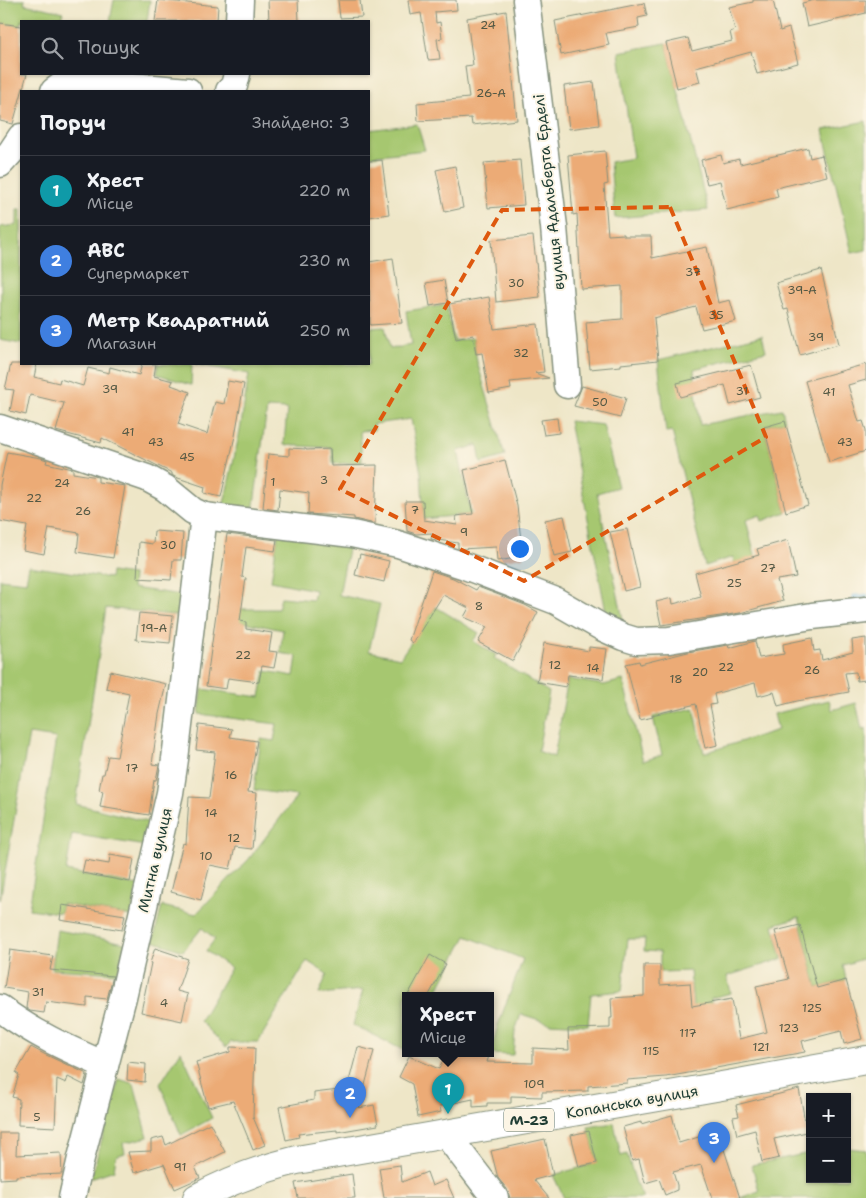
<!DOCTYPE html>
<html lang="uk">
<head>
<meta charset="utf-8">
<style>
  body { margin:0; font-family:"Shantell Sans",sans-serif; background:#242831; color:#f1f3f6 }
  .controls { position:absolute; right:15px; bottom:15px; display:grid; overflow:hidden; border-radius:0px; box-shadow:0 1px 4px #0004 }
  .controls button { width:45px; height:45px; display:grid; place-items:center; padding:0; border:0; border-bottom:1px solid #363941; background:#171b24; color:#f1f3f6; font:25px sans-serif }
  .you { position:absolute; left:519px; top:548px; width:18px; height:18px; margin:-12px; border:4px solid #fff; border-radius:50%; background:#1a73e8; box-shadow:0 0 0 8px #1a73e833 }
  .badge { display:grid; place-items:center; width:32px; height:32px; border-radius:50%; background:#1f6fb2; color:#fff; font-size:16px; font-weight:700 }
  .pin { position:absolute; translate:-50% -41px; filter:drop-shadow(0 1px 2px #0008) }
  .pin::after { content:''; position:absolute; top:26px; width:18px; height:15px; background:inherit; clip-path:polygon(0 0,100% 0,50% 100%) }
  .popup { position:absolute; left:402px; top:992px; width:92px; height:65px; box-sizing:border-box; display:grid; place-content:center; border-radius:0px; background:#171b24; filter:drop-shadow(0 1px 4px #0005); font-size:16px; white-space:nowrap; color:#9ea1a6 }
  .popup b { font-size:19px; color:#f1f3f6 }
  .popup::after { content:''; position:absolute; left:50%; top:100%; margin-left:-10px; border:10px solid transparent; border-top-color:#171b24 }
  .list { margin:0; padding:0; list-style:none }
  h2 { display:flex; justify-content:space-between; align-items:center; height:65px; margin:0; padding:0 20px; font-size:21px }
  h2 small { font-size:16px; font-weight:400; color:#9ea1a6 }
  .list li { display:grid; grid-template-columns:32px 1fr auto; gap:15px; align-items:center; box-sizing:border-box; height:70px; padding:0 20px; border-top:1px solid #363941 }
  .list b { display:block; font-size:19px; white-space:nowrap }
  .list p { margin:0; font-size:16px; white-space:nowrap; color:#9ea1a6 }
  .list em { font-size:16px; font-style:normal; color:#9ea1a6 }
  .icon { flex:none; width:28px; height:28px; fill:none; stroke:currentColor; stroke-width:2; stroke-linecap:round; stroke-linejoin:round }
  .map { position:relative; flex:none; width:866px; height:1198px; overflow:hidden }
  .search { position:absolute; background:#171b24; box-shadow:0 1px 4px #0004; left:20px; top:20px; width:350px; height:55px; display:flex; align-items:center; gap:12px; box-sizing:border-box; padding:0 18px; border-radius:0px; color:#9ea1a6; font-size:19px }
  .panel { position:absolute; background:#171b24; box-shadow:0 1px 4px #0004; left:20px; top:90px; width:350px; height:275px; border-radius:0px }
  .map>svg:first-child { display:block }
  .green { fill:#a6c76f; stroke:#628252 }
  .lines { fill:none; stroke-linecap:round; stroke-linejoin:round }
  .stream { stroke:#76bdee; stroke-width:5 }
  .building { fill:#ecab76 }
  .minor-casing { stroke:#86927e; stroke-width:29 }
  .highway-casing { stroke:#86927e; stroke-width:30 }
  .minor { stroke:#fff; stroke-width:26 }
  .highway { stroke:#fff; stroke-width:28 }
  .marked { fill:none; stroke:#de580e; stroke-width:4; stroke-dasharray:10 6; stroke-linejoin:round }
  .labels { text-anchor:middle; stroke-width:4; stroke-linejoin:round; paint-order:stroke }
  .number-label { font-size:12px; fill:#525844 }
  .shield { fill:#fcf5e5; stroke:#617469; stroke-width:1 }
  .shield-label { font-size:14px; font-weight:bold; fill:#1f3d34 }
  .street-label { font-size:15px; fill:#1f3d34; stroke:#fcf5e5 }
</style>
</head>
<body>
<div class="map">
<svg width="866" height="1198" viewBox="0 0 866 1198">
  <rect width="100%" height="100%" fill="#fcf5e5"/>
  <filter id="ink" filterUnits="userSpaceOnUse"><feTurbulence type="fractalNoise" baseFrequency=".02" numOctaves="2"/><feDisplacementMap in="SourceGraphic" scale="10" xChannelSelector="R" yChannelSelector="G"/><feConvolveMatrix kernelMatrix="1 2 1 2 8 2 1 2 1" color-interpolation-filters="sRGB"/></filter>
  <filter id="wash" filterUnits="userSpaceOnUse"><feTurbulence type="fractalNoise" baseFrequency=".0096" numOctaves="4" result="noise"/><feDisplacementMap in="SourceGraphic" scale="20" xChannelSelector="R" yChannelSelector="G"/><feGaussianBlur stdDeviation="1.12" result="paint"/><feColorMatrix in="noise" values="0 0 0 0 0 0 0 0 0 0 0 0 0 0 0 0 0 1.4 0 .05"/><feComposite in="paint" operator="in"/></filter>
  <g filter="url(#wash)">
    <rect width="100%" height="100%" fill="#eee6c7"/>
    <g class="green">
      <polygon points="0,0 25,0 24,4 63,12 61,21 21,21 21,26 0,23"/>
      <polygon points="114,0 150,0 147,21 110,21"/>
      <polygon points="666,43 708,210 615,218 610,162 633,158 619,52"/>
      <polygon points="866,121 866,250 852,253 823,130"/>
      <polygon points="417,124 425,150 369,156 369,130"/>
      <polygon points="17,209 21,209 21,344 0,340 1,288 0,227 17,225"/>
      <polygon points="446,305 454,341 473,338 477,362 505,456 481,463 478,445 458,451 471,514 424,519 421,473 411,419 374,424 374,430 360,431 362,462 333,464 332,448 284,445 287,409 267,408 253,512 223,508 240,431 249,374 195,364 369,364 369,328 385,327 390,349 411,345 406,311"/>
      <polygon points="762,335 766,351 694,369 695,379 680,396 696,393 700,425 782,409 785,421 764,427 786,512 762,521 760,515 746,520 757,563 736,570 733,557 705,566 672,431 666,432 658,360"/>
      <polygon points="158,364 192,364 191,385 157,374"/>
      <polygon points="569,421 603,425 618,487 597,493 623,620 606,612"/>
      <polygon points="278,534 349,544 339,595 380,604 369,651 400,658 436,607 479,633 473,641 496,655 494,658 549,692 538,751 554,757 568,679 604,685 623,680 643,761 662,755 653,717 694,708 704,753 778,730 774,714 829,700 832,710 856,703 862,729 866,728 866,958 843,965 846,980 817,988 799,917 773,925 782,959 727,976 731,993 711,998 714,1013 694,1016 690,971 660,972 660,952 644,951 645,939 628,939 622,991 591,994 588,1025 549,1023 521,1014 515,1031 513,1055 490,1054 498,1025 523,959 466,936 435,995 406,995 405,1051 353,1025 363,990 319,994 327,974 307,961 258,1042 231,1042 226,1047 200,1021 231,968 206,951 215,939 202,928 183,951 153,941 162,906 196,914 249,859 297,796 254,790 261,739 274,741 277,724 199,714 202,689 260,697 265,671 294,676 297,656 280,653 283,630 229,619 231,609 278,609 281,597 313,600 315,590 271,581"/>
      <polygon points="29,566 110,578 111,572 133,575 132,588 182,595 181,616 106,608 76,804 152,823 146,846 72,834 66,871 138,885 131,916 62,904 60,913 29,909 56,738 29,734 0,900 0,579 26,582"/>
      <polygon points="57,930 125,943 118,973 52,969"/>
      <polygon points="181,1051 212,1118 181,1135 160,1084"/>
      <polygon points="119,1079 134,1084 148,1137 123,1143 125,1153 116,1156 114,1170 91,1178"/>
      <polygon points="614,1123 621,1156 627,1154 636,1183 643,1198 564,1198 553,1175 597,1163 588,1127"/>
      <polygon points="847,1148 866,1150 866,1198 740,1198 759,1191 752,1165 809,1153 810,1179 847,1179"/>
    </g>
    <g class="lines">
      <polyline class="stream" points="854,597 866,596"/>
    </g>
    <g id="blocks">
      <g class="building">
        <polygon points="158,0 218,6 217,21 155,21"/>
        <polygon points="268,0 298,0 299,21 269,21"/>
        <polygon points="338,0 360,0 362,17 340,18"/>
        <polygon points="408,0 456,0 457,10 435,12 436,23 440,22 442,38 437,39 440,59 428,60 421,13 410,15"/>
        <polygon points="753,0 773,0 780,31 789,28 798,63 757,74 751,52 696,67 700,82 677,88 666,43 688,38 692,51 732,41 730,32 735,30 729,7 753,2"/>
        <polygon points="815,0 866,0 866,13 807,27 802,3"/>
        <polygon points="644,3 647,16 638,18 639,27 606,33 609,45 561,55 555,21"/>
        <polygon points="506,11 517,120 472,125 471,118 418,121 417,103 469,98 465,66 473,65 467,18"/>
        <polygon points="0,23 21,26 21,74 27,74 13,124 0,121"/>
        <polygon points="594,82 599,125 569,129 564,86"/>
        <polygon points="808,148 810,158 822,155 827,176 776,188 778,197 727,210 720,181 707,184 701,160 721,155 723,163 739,159 740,164"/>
        <polygon points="605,151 608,184 604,185 608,235 624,234 624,236 651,236 652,258 707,247 718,303 730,300 736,321 702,329 696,307 654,318 658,360 621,364 621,366 590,369 586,322 622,319 622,286 581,289 577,214 573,215 568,155"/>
        <polygon points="382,160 389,214 369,217 369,161"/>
        <polygon points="520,160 524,205 488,208 484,163"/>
        <polygon points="455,166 463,208 445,212 436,170"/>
        <polygon points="533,236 540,297 496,302 491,240"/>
        <polygon points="393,258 402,323 370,325 369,262"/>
        <polygon points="821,270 839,344 800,355 788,309 784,310 776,283"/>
        <polygon points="444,280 448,303 430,306 426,283"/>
        <polygon points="489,297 494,329 538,324 544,372 535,373 549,378 510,382 511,389 489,393 482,353 476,354 473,335 456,339 449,304"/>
        <polygon points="11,364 37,364 34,377 59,383 60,379 83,386 88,368 109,373 110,367 139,375 142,364 156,364 154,376 173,381 171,385 190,392 178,424 207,434 215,402 224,404 228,381 244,384 235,436 221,497 204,493 205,487 175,477 172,475 172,473 102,438 101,443 56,431 64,403 30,395 26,415 10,411 14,390 5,389"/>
        <polygon points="866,364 866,380 848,385 859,422 863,421 866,430 866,451 829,462 805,381"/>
        <polygon points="751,365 760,397 730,405 725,385 680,397 677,383"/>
        <polygon points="582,386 626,398 620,418 574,406"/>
        <polygon points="557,418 559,433 544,435 541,420"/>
        <polygon points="785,421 808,505 786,512 764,427"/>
        <polygon points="289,448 306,449 306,450 330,449 331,466 377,465 375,524 354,519 354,517 308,514 309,493 280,489 278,510 263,508 268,454 289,456"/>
        <polygon points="7,452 41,458 47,460 46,463 73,469 73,473 98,477 98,482 125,486 113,558 77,552 79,533 49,528 44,554 23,550 27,526 0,521 0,485"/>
        <polygon points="505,460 517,506 523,557 497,561 496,547 461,549 458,548 458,543 431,539 432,533 416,534 407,531 405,501 423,501 424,520 457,525 456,516 473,514 464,470"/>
        <polygon points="564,516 572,552 554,556 545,520"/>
        <polygon points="627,529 640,587 624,591 610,532"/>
        <polygon points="154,531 183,533 181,560 173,560 171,580 137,578 139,542 153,544"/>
        <polygon points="227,534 277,540 275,551 246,547 242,577 246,578 240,621 246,622 246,629 272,633 269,651 277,652 274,668 262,666 259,682 228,678 226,689 206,686"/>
        <polygon points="788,540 796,577 777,580 783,601 740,613 661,625 656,602 672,598 673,604 701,597 695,573 759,555 757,549"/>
        <polygon points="360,554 389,561 384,582 355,575"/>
        <polygon points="432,571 453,578 476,590 478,587 525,605 538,612 513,661 478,642 487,627 464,617 469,608 443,595 413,643 409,640"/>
        <polygon points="139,613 173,616 170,643 136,640"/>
        <polygon points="812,638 814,651 820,650 822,660 853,652 852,640 866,638 866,680 857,681 856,672 845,673 849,692 797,701 778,706 774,692 758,696 755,683 714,694 716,704 710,705 718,745 705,748 696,704 652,715 653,717 640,720 626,664 639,661 640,664 688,652 728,645 729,648 755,641 759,658 784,654 783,644"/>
        <polygon points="544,643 589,651 589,647 607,649 603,679 568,675 566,687 537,682"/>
        <polygon points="110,671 166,684 159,714 152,764 159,765 156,780 154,780 149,815 100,807 103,791 99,790 102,774 104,774 108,756 117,757 129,693 106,688"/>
        <polygon points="199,725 232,729 230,737 257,741 248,792 257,793 252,849 235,847 230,869 210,865 201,900 171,892 183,843 186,844 189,797 209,798 215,752 196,750"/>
        <polygon points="110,855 134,859 130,882 82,873 85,860 109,864"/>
        <polygon points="62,905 125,915 122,930 60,920"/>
        <polygon points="800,925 817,988 846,980 862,1039 844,1044 841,1031 802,1041 805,1052 666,1077 627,1080 627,1083 588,1086 588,1091 542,1092 542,1097 511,1096 511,1103 487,1103 487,1106 473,1107 473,1099 440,1106 441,1112 418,1117 412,1084 399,1077 409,1056 439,1069 445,1056 458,1053 490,1053 487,1062 533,1063 533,1048 569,1050 568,1029 610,1028 610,1018 612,1018 611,998 644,996 644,965 660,965 660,985 690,983 692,1006 732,999 739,1039 767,1032 756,986 789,979 775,931"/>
        <polygon points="155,948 188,959 177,991 188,994 182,1021 141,1012 151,963 150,963"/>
        <polygon points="10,950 53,956 50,970 113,976 107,999 87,997 87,1007 46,1002 44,1013 30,1011 26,1008 28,992 4,988"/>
        <polygon points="430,955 446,964 429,995 408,995"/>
        <polygon points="31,1047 44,1054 87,1074 84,1085 68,1077 66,1083 57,1079 55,1127 18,1125 19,1099 12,1097 19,1075 16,1073"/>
        <polygon points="230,1047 255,1048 253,1117 265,1145 253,1150 233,1101 208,1107 196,1062 230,1052"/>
        <polygon points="358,1047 374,1051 359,1108 374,1105 378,1125 337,1132 337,1130 298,1134 299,1137 286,1140 279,1107 314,1100 314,1093 347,1089"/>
        <polygon points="128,1062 146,1064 145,1082 127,1080"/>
        <polygon points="799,1089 807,1132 774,1139 779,1158 762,1162 755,1130 737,1135 733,1117 739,1116 736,1105"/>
        <polygon points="672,1115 679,1143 718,1131 740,1198 712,1198 701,1165 673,1172 677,1185 677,1190 665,1195 659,1179 645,1183 639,1159 632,1161 623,1127 641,1122 641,1124"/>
        <polygon points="210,1123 225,1152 195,1167 200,1178 175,1189 164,1164 134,1173 128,1152 151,1151 151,1140 163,1137 166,1145"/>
        <polygon points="589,1131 597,1163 579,1167 571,1135"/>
        <polygon points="0,1133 17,1133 16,1155 61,1153 62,1174 16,1176 16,1178 0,1179"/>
        <polygon points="545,1139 553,1175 534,1180 549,1198 510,1198 507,1189 498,1178 491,1151"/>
        <polygon points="400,1165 402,1182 427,1172 432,1186 446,1180 454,1198 384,1198 379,1168"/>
        <polygon points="352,1174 355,1198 298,1198 295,1183"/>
      </g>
    </g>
  </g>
  <g filter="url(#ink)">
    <use href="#blocks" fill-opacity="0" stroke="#86927e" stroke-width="1"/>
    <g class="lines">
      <g class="minor-casing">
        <g id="minor">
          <polyline points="526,0 554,227 567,385"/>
          <polyline points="239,21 240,0"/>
          <polyline points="54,91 65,83 75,81 188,91"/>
          <polyline points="229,91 234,86 237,74"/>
          <polyline points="0,164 11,152 21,137"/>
          <polyline points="0,428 147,478 165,488 193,511 204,516 352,534 398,544 465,566 556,601 603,628 623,637 636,641 669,640 812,616 866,610"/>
          <path d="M0,1008C32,1033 68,1049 105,1065"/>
          <polyline points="446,1134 495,1198"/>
          <polyline points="72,1198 81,1158 123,997 170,793 175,759 204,516"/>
        </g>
      </g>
      <g class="highway-casing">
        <path id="highway" d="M197,1198C230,1180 260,1169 297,1160L733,1084L866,1060"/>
      </g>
      <use href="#minor" class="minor"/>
      <use href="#highway" class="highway"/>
    </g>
  </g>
  <path class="marked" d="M670,207L766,437L524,581L340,489L502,210Z"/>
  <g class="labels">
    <g class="number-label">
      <text x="488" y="29">24</text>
      <text x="491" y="97">26-А</text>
      <text x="693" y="276">37</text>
      <text x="516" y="287">30</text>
      <text x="802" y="294">39-А</text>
      <text x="716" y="319">35</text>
      <text x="816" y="341">39</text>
      <text x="521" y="357">32</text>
      <text x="110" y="393">39</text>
      <text x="742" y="395">31</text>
      <text x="829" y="396">41</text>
      <text x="600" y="406">50</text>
      <text x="128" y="436">41</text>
      <text x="156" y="446">43</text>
      <text x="845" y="446">43</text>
      <text x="187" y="461">45</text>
      <text x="324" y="484">3</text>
      <text x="273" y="486">1</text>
      <text x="62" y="487">24</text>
      <text x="34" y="502">22</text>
      <text x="415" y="514">7</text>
      <text x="83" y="515">26</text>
      <text x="464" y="536">9</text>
      <text x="168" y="549">30</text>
      <text x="768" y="572">27</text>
      <text x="734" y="587">25</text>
      <text x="479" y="610">8</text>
      <text x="154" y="632">19-А</text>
      <text x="243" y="659">22</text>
      <text x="555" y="669">12</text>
      <text x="726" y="671">22</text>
      <text x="593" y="672">14</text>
      <text x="812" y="674">26</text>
      <text x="700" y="676">20</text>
      <text x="676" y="683">18</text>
      <text x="132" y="772">17</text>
      <text x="231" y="779">16</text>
      <text x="211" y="817">14</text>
      <text x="234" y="842">12</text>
      <text x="206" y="860">10</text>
      <text x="38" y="996">31</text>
      <text x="164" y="1007">4</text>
      <text x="812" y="1012">125</text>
      <text x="789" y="1032">123</text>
      <text x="688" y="1037">117</text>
      <text x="761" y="1051">121</text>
      <text x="651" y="1055">115</text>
      <text x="534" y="1088">109</text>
      <text x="37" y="1121">5</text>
      <text x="180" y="1171">91</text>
    </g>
    <rect class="shield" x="504" y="1108.5" width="50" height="23" rx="4"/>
    <g class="shield-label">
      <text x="529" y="1125">М-23</text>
    </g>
    <g class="street-label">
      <text transform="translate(549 192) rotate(-96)" y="5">вулиця Адальберта Ерделі</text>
      <text transform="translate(155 860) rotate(-77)" y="5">Митна вулиця</text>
      <text transform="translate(632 1102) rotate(-10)" y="5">Копанська вулиця</text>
    </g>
  </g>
</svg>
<div class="controls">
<button>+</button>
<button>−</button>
</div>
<div class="you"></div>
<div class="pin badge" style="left:448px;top:1114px;background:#0f9aa8">1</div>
<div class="popup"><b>Хрест</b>Місце</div>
<div class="pin badge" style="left:350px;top:1118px;background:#3f7fe0">2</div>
<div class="pin badge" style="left:714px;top:1163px;background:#3f7fe0">3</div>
<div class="search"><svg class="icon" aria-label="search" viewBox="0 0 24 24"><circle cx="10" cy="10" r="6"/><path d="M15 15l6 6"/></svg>Пошук</div>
<section class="panel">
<h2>Поруч<small>Знайдено: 3</small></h2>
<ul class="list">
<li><span class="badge" style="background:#0f9aa8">1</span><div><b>Хрест</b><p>Місце</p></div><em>220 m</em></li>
<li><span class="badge" style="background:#3f7fe0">2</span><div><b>ABC</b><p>Супермаркет</p></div><em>230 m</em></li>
<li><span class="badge" style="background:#3f7fe0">3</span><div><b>Метр Квадратний</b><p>Магазин</p></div><em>250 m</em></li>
</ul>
</section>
</div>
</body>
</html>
